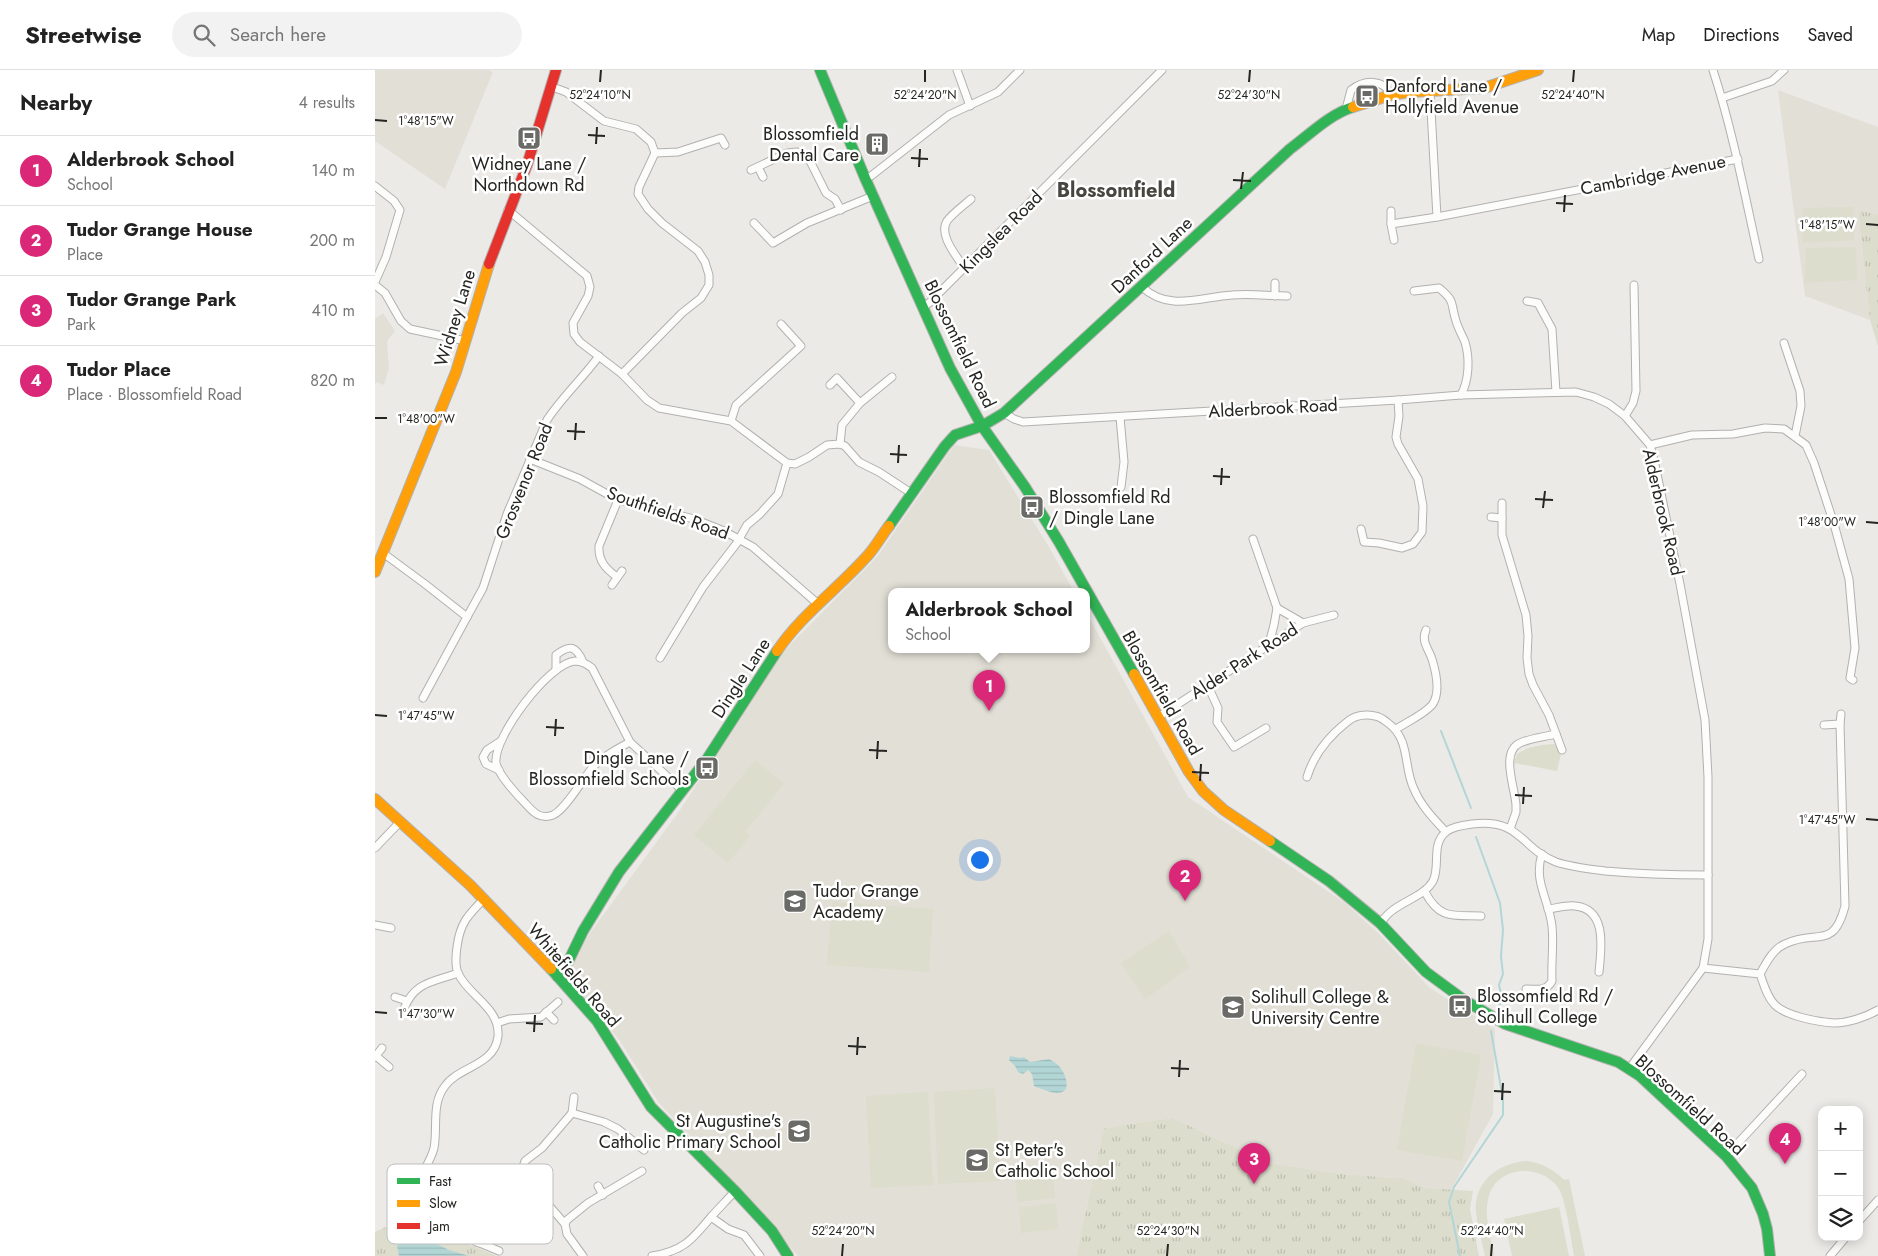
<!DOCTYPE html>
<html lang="en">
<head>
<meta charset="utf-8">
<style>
  body { margin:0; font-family:Jost,sans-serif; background:#f2f2f2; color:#222 }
  .controls { position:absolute; right:15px; bottom:15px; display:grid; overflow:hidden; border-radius:10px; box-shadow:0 2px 12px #0003 }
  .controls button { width:45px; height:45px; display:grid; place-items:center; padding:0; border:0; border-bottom:1px solid #e0e0e0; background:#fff; color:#222; font:25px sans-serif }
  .you { position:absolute; left:604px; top:789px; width:18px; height:18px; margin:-12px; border:4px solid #fff; border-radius:50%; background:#1a73e8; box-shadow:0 0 0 8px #1a73e833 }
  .badge { display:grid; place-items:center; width:32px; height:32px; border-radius:50%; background:#db2777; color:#fff; font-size:16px; font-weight:700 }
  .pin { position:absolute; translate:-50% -41px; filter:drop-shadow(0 1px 2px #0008) }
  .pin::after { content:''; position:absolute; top:26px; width:18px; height:15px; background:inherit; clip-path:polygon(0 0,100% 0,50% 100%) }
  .popup { position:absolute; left:513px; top:518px; width:202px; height:65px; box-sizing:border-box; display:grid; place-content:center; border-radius:10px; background:#fff; filter:drop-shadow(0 1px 4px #0005); font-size:16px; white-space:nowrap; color:#767676 }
  .popup b { font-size:19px; color:#222 }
  .popup::after { content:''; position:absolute; left:50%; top:100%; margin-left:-10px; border:10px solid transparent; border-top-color:#fff }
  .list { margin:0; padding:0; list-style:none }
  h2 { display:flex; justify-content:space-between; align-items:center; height:65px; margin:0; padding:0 20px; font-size:21px }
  h2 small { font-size:16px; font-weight:400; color:#767676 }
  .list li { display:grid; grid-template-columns:32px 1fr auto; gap:15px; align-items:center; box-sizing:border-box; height:70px; padding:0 20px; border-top:1px solid #e0e0e0 }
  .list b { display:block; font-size:19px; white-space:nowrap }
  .list p { margin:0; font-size:16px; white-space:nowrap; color:#767676 }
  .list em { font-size:16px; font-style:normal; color:#767676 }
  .icon { flex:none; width:28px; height:28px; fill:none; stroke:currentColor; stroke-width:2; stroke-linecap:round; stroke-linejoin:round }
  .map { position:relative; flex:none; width:1503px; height:1186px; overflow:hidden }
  header { display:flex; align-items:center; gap:30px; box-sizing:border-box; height:70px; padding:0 25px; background:#fff; border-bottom:1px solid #e0e0e0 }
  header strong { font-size:24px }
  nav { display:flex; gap:28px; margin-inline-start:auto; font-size:18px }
  .search { width:350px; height:45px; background:#f2f2f2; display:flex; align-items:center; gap:12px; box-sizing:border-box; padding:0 18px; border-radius:28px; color:#767676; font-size:19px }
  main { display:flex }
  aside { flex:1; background:#fff }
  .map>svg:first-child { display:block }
  .built { fill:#e2dfd6 }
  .green { fill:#dcddcc }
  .park { fill:url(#park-tufts) }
  .water { fill:url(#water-rules) }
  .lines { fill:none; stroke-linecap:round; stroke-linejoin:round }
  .stream { stroke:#b2d6d6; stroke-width:2 }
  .street-casing { stroke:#b2b1af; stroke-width:9 }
  .fast-casing { stroke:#b2b1af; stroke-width:12 }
  .slow-casing { stroke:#b2b1af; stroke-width:12 }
  .jam-casing { stroke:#b2b1af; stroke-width:12 }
  .street { stroke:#fcfcfb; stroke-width:7 }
  .fast { stroke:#30b455; stroke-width:10 }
  .slow { stroke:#ff9f0a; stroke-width:10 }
  .jam { stroke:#e5322d; stroke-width:10 }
  .ticks { fill:none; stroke:#252522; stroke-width:2 }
  .labels { text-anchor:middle; stroke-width:5; stroke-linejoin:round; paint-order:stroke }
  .poi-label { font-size:18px; fill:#252522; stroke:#fff; text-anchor:start }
  .street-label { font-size:18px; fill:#252522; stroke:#fff }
  .quarter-label { font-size:20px; font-weight:bold; fill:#474640; stroke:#fff }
  .key { fill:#fff; stroke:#bebebd; stroke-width:1 }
  .key-label { font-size:14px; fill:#252522 }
  .ticks-label { font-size:12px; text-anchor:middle; fill:#252522; stroke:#fff; stroke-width:5; stroke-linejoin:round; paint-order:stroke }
</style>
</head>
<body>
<header>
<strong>Streetwise</strong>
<div class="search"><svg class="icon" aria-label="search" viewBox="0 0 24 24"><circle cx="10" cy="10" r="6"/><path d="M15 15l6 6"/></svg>Search here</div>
<nav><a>Map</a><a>Directions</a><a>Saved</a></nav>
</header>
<main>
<aside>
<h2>Nearby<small>4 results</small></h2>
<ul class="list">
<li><span class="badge">1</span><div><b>Alderbrook School</b><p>School</p></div><em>140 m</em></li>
<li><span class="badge">2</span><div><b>Tudor Grange House</b><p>Place</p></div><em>200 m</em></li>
<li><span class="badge">3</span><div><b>Tudor Grange Park</b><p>Park</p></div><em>410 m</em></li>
<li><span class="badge">4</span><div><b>Tudor Place</b><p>Place · Blossomfield Road</p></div><em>820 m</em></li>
</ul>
</aside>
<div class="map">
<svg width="1503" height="1186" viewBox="0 0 1503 1186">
  <defs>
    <pattern id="park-tufts" width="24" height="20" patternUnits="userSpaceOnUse" patternTransform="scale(1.25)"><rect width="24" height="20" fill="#dcddcc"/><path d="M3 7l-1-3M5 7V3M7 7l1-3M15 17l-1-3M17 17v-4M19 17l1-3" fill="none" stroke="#bdbeaf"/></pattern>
    <pattern id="water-rules" width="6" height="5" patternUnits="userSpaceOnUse" patternTransform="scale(1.25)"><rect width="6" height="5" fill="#b2d6d6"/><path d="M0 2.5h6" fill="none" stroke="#99b8b7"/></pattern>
  </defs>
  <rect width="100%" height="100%" fill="#ebeae7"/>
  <g class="built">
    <polygon points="0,0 113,0 118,2 70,119 0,71"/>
    <polygon points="1403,20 1503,57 1503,145 1483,140 1495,250 1430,226"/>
    <polygon points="8,243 20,261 12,271 14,298 9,315 1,312 0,314 0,249"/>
    <polygon points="579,375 614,380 674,477 699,522 516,522 516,580 712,580 712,544 813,727 970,833 1003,863 1055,918 1120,959 1118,1044 1076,1120 1050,1118 1031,1109 967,1104 894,1093 797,1048 729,1058 701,1186 423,1186 339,1091 284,1033 245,971 188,900 305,740 408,582 502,487"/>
  </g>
  <g class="green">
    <polygon points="1478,137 1479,170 1428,173 1428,138"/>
    <polygon points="1481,177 1482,210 1430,213 1431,178"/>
    <path d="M1179,674L1186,684L1182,701L1139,693L1142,684C1154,676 1165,675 1179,674Z"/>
    <polygon points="380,690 409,714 370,762 375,766 353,793 319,765"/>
    <polygon points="457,832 558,839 554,902 452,895"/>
    <polygon points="794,861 815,897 770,929 746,893"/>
    <polygon points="1041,973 1106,985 1087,1091 1022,1080"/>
    <polygon points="620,1018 625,1111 563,1114 559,1022"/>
    <polygon points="553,1022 558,1115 496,1118 491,1026"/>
    <path d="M1152,1091C1167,1093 1178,1099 1189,1110L1194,1109L1210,1186H1199C1196,1170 1191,1127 1182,1116C1162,1092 1119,1097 1113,1130C1109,1147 1116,1168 1119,1186H1110C1107,1172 1103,1158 1101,1143C1098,1112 1123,1093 1152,1091Z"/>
    <polygon points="678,1101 680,1128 643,1132 640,1105"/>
    <polygon points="681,1133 683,1159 646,1163 644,1137"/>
    <polygon points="1184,1137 1194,1186 1137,1186 1129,1149"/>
  </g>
  <g class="park">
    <polygon points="1483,140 1503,145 1503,276 1495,250"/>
    <polygon points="797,1048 894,1093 967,1104 1031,1109 1050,1118 1098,1121 1095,1139 1104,1186 701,1186 729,1058"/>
    <polygon points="30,1148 115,1183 121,1186 0,1186 0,1162"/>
  </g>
  <g class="water">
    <path d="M635,986L645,988L649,987L655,992L674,989C677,991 682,993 684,996C691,1004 698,1023 682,1023C676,1023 664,1018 659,1016L657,1004L653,1000L648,1004L643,1002L640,996L634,990Z"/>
    <polygon points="36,1168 49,1168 74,1180 94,1186 24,1186 22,1176 27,1171"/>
  </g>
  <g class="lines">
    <g class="stream">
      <polyline points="1066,661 1096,738"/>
      <polyline points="1101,767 1125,833 1128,860 1126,886 1128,904 1124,915 1127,928 1122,941"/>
      <polyline points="1085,1186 1074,1132 1079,1117 1128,1045 1128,1029 1116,961"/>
    </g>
    <g class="street-casing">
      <g id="street">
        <polyline points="582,0 595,36"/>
        <path d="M1338,0C1358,62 1370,126 1384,189"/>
        <polyline points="175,16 191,22 229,51 261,59 276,72 280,83 264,117 263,124 273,139 287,153 323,181 330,192 334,205 334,215 326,228 307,243 247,304"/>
        <polyline points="1055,22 1062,147"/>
        <polyline points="1347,28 1397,11 1409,0"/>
        <path d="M971,39L976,20C989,10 1008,8 1016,25"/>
        <polyline points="280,83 303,82 346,68 350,75"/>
        <polyline points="383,97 388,107"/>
        <polyline points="376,100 412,83 422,82 429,84 434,89 451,123 460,129 466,140"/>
        <polyline points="490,108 496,106 574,45 623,22 645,0"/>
        <polyline points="0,116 19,131 25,140 11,187 0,212"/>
        <polyline points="133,140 212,206 215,217 213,226 198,253 199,264 205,272 247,304 272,330 284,338 356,351 412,393 420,394 434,387 452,375 465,374 470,376 484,392 504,402 536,423"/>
        <polyline points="1016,141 1016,154"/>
        <polyline points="379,153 398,173 432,153 498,126"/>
        <polyline points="1019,170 1016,154 1062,147 1363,89"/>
        <path d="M589,198C582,186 563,165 572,151C578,143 588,136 596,129"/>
        <polyline points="900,213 900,226"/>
        <polyline points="0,215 10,223 26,251 35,259 91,271"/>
        <path d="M767,217C794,242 825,227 857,225C875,223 894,226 912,226"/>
        <path d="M1039,221L1064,218C1081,232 1075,232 1081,251C1083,258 1087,265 1090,272C1095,289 1094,310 1086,325"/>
        <polyline points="1152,231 1163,233 1177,259 1181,322"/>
        <polyline points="548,237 554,233 787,0"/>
        <polyline points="1409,273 1425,321 1426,336 1420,366"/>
        <polyline points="455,315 462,308 485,333"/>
        <polyline points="629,343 639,349 648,352 1023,330 1086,325 1201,322 1219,327 1234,334 1250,346 1275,375 1279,390 1305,514 1330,650 1333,707 1333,869 1328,898 1254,999"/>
        <polyline points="1250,346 1258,333 1261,321 1259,215"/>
        <polyline points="745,347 749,392 746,417"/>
        <polyline points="356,351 361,335 426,276 406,254"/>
        <polyline points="465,374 467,355 485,333 517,307"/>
        <polyline points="1275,375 1317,365 1358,364 1390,358 1409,359 1431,375 1439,393 1459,454 1474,509 1480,578 1475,608 1478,610"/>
        <polyline points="155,389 205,409 243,430 319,449 349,461 378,477 443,534"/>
        <polyline points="1127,433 1127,465 1151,545 1153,566 1152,588 1154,604 1158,615 1174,645 1187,680"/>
        <polyline points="1116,447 1127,448"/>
        <polyline points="986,459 989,472 1004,473 1027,478 1038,474 1047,462 1048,436 1043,409 1023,374 1021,367 1024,346 1023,330"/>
        <polyline points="364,469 372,455 385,444 403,424 412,393"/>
        <polyline points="878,469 902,538 899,555 894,574"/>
        <polyline points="8,483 50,514 92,547 48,628"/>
        <path d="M242,507C231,499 223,491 224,476L243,430"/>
        <polyline points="237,515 247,501"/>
        <polyline points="902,538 928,553"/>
        <path d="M92,547L108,518L132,444L172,350C187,327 208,308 224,286"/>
        <polyline points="285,588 328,517 365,469"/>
        <path d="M181,600V585C195,574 201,576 208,592"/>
        <polyline points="833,616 843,638 842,652 859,677 891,658"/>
        <polyline points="783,647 928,553 959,545"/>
        <polyline points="1449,655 1465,654"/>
        <path d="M1021,659C1032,652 1048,645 1057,635C1066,623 1061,602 1057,589C1053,578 1046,571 1051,560"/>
        <path d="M255,672L217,598C212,594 207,591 200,591C174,593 118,667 121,693C123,704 141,724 150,733C158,742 165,750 178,745C190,740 208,709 217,698C227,687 242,679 255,672L308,721"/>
        <polyline points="124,700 111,694 108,687 112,680 126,671"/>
        <path d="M932,707C939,684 953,667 972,652C980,645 990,644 1000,646C1006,647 1009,650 1013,653C1036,670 1028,697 1039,719C1046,736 1059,749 1071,762"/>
        <path d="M1135,759L1141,742V735C1140,718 1125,682 1145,673C1156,668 1169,667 1181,664"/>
        <polyline points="0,778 25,752"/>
        <path d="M1050,822C1065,850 1078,845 1106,846"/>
        <path d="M1173,839C1182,838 1191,835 1200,836C1233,839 1226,880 1224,902"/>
        <path d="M1005,853C1009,849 1013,843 1018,840C1031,830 1050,825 1058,811C1066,795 1055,774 1072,761C1079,756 1089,755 1097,754C1146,748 1145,778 1181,792C1196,797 1214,799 1230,801C1264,804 1298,805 1333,805"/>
        <polyline points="0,855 16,858"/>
        <path d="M1328,898L1385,904C1389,915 1392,927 1400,935C1411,946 1443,952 1459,953C1473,953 1491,947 1503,940"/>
        <path d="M1385,904C1391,893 1398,879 1410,874C1441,858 1458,882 1470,836L1465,654L1466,644"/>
        <path d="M1151,919C1162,919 1171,922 1177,911C1176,893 1179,874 1177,856C1174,830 1158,811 1167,784"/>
        <polyline points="20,927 32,931"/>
        <path d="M29,939C39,912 58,912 83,903"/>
        <polyline points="171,942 179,950"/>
        <polyline points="122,953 134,949 166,947 183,932"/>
        <polyline points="1,986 14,997"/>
        <polyline points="0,987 7,978"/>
        <polyline points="197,1043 199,1027"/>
        <polyline points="1351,1086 1427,1004"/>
        <path d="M41,1116C46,1104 56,1091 59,1078C63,1057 56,1034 70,1016C84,996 120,996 123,966C125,937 93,926 83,903C80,896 81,884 82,877C85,853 93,845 109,829"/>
        <polyline points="223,1116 228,1125"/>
        <polyline points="336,1147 353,1159 369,1165 385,1186"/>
        <polyline points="1484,1151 1503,1130"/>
        <polyline points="190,1154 192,1150 213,1133 267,1101"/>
        <polyline points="101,1172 110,1175"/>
        <polyline points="124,1181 110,1175 118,1152 119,1137 122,1130 126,1125 148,1112"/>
        <polyline points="208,1186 192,1164 190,1154 164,1124 148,1112 147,1100 150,1091 167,1078 197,1043 229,1052 243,1059 269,1080"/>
        <path d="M277,1186C308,1181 317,1170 336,1147C344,1138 352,1130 360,1121"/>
        <polyline points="1455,1186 1471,1167"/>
      </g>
    </g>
    <g class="fast-casing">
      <g id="fast">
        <polyline points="445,0 490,108 575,298 607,356 650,417 684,472 759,604"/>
        <path d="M514,456L570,376L580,365L607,356L629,343L915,79C934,65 955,44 978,37"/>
        <polyline points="895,771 954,811 1005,853 1051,902 1089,930 1130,954 1243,992 1265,1006 1351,1086 1377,1118 1388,1144 1392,1159 1395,1186"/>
        <polyline points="176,899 222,951 276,1037 360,1121 397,1161 413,1186"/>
        <polyline points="182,906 193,892 208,861 244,802 332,689 402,581"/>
      </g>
    </g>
    <g class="slow-casing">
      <g id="slow">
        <polyline points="978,37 1016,25 1035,22 1109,18 1163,0"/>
        <polyline points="0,502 81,302 114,194"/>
        <path d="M402,581C427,544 464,518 494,484C501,476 507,465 514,456"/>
        <polyline points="759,604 814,702 828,721 849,740 895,771"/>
        <polyline points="0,729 95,815 176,899"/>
      </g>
    </g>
    <g class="jam-casing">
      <polyline id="jam" points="114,194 152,95 181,0"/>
    </g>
    <use href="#street" class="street"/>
    <use href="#fast" class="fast"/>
    <use href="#slow" class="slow"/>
    <use href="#jam" class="jam"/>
  </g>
  <path class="ticks" d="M225,12L226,0M550,12V0M874,12L875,0M1198,12L1199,0M0,50L12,51M213,65L230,66M221,74L222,57M536,88L553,89M544,97L545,79M858,110L876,111M866,119L868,102M1181,133L1198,134M1189,142L1190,125M1491,154L1503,155M0,348H12M192,361L210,362M200,370L201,353M515,384L532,385M523,393L524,375M838,406L855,407M846,415L847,398M1160,429L1178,430M1168,438L1170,421M1491,452L1503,453M0,645L12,646M171,657L189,658M180,666L181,649M494,680L512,681M502,689L503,671M817,702L834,703M825,711L826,694M1140,725L1157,726M1148,734L1149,717M1491,749L1503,750M0,942L12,943M151,953L168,954M159,962L160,945M473,976L491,977M482,985L483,967M796,998L814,999M804,1007L805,990M1119,1021L1136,1022M1127,1030L1128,1013M467,1186L468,1174M792,1186L793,1174M1116,1186L1117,1174"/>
  <defs>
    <g id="bus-square" transform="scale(1.25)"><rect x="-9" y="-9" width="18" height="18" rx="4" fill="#6a6a67" stroke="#fff"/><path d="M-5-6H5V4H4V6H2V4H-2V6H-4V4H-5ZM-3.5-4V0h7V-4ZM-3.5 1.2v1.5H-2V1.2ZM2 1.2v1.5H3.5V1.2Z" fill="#fff"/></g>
    <g id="building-square" transform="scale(1.25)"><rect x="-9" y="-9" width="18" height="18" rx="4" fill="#6a6a67" stroke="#fff"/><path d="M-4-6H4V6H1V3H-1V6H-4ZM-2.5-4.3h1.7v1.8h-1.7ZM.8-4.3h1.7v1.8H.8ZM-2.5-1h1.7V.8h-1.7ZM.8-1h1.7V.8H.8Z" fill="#fff"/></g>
    <g id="school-square" transform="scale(1.25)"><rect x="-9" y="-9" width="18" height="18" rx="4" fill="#6a6a67" stroke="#fff"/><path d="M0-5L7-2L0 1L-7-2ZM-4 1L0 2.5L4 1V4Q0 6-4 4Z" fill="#fff"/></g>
    <g id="university-square" transform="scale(1.25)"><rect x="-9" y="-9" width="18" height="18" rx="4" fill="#6a6a67" stroke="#fff"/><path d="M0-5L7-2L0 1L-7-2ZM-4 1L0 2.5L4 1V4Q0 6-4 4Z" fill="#fff"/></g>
  </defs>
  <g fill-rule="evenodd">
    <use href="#bus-square" x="992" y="26"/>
    <use href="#bus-square" x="154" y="68"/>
    <use href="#building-square" x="502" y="74"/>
    <use href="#bus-square" x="657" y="437"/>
    <use href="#bus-square" x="332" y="698"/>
    <use href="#school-square" x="420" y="831"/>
    <use href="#bus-square" x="1085" y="936"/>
    <use href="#university-square" x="858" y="937"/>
    <use href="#school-square" x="424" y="1061"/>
    <use href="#school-square" x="602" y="1090"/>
  </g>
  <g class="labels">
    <g class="poi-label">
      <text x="1010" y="22">Danford Lane /<tspan x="1010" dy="21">Hollyfield Avenue</tspan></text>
      <text x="484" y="70" text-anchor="end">Blossomfield<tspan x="484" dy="21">Dental Care</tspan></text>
      <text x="154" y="100" text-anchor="middle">Widney Lane /<tspan x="154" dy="21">Northdown Rd</tspan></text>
      <text x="674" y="433">Blossomfield Rd<tspan x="674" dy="21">/ Dingle Lane</tspan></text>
      <text x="314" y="694" text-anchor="end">Dingle Lane /<tspan x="314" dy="21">Blossomfield Schools</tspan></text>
      <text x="438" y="827">Tudor Grange<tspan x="438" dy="21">Academy</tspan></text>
      <text x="1102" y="932">Blossomfield Rd /<tspan x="1102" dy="21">Solihull College</tspan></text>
      <text x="876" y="933">Solihull College &amp;<tspan x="876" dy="21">University Centre</tspan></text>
      <text x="406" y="1057" text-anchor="end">St Augustine's<tspan x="406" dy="21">Catholic Primary School</tspan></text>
      <text x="620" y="1086">St Peter's<tspan x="620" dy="21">Catholic School</tspan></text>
    </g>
    <g class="street-label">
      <text transform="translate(1278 105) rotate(-11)" y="6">Cambridge Avenue</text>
      <text transform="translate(626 162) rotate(-45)" y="6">Kingslea Road</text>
      <text transform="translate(777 185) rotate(-43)" y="6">Danford Lane</text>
      <text transform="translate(80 248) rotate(-73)" y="6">Widney Lane</text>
      <text transform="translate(585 274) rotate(64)" y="6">Blossomfield Road</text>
      <text transform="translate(898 338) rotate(-3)" y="6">Alderbrook Road</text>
      <text transform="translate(149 411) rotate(-68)" y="6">Grosvenor Road</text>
      <text transform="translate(1288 442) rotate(77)" y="6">Alderbrook Road</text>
      <text transform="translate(293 443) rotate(19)" y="6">Southfields Road</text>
      <text transform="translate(869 591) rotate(-33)" y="6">Alder Park Road</text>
      <text transform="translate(366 608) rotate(-57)" y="6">Dingle Lane</text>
      <text transform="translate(787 623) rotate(60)" y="6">Blossomfield Road</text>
      <text transform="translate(199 905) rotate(49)" y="6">Whitefields Road</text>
      <text transform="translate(1315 1035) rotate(42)" y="6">Blossomfield Road</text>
    </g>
    <g class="quarter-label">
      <text x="741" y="127">Blossomfield</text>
    </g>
  </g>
  <rect x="12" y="1094" width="166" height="80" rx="8" class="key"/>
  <rect x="22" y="1108" width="23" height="6" fill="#30b455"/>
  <rect x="22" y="1130" width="23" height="7" fill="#ff9f0a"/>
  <rect x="22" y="1153" width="23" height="6" fill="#e5322d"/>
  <g class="key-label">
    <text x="54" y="1116">Fast</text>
    <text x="54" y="1138">Slow</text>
    <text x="54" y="1161">Jam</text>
  </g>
  <g class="ticks-label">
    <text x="225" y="29">52°24'10"N</text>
    <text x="550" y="29">52°24'20"N</text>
    <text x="874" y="29">52°24'30"N</text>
    <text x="1198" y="29">52°24'40"N</text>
    <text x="51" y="55">1°48'15"W</text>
    <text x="1452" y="159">1°48'15"W</text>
    <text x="51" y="353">1°48'00"W</text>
    <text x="1452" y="456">1°48'00"W</text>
    <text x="51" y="650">1°47'45"W</text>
    <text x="1452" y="754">1°47'45"W</text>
    <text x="51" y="948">1°47'30"W</text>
    <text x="468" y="1165">52°24'20"N</text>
    <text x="793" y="1165">52°24'30"N</text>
    <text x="1117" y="1165">52°24'40"N</text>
  </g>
</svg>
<div class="controls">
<button>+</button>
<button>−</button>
<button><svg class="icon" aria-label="layers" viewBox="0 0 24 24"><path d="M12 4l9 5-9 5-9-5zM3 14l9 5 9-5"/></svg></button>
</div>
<div class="you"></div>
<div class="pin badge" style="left:614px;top:641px">1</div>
<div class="popup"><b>Alderbrook School</b>School</div>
<div class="pin badge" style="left:810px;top:831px">2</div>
<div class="pin badge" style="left:879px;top:1114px">3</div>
<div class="pin badge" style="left:1410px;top:1094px">4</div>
</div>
</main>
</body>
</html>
